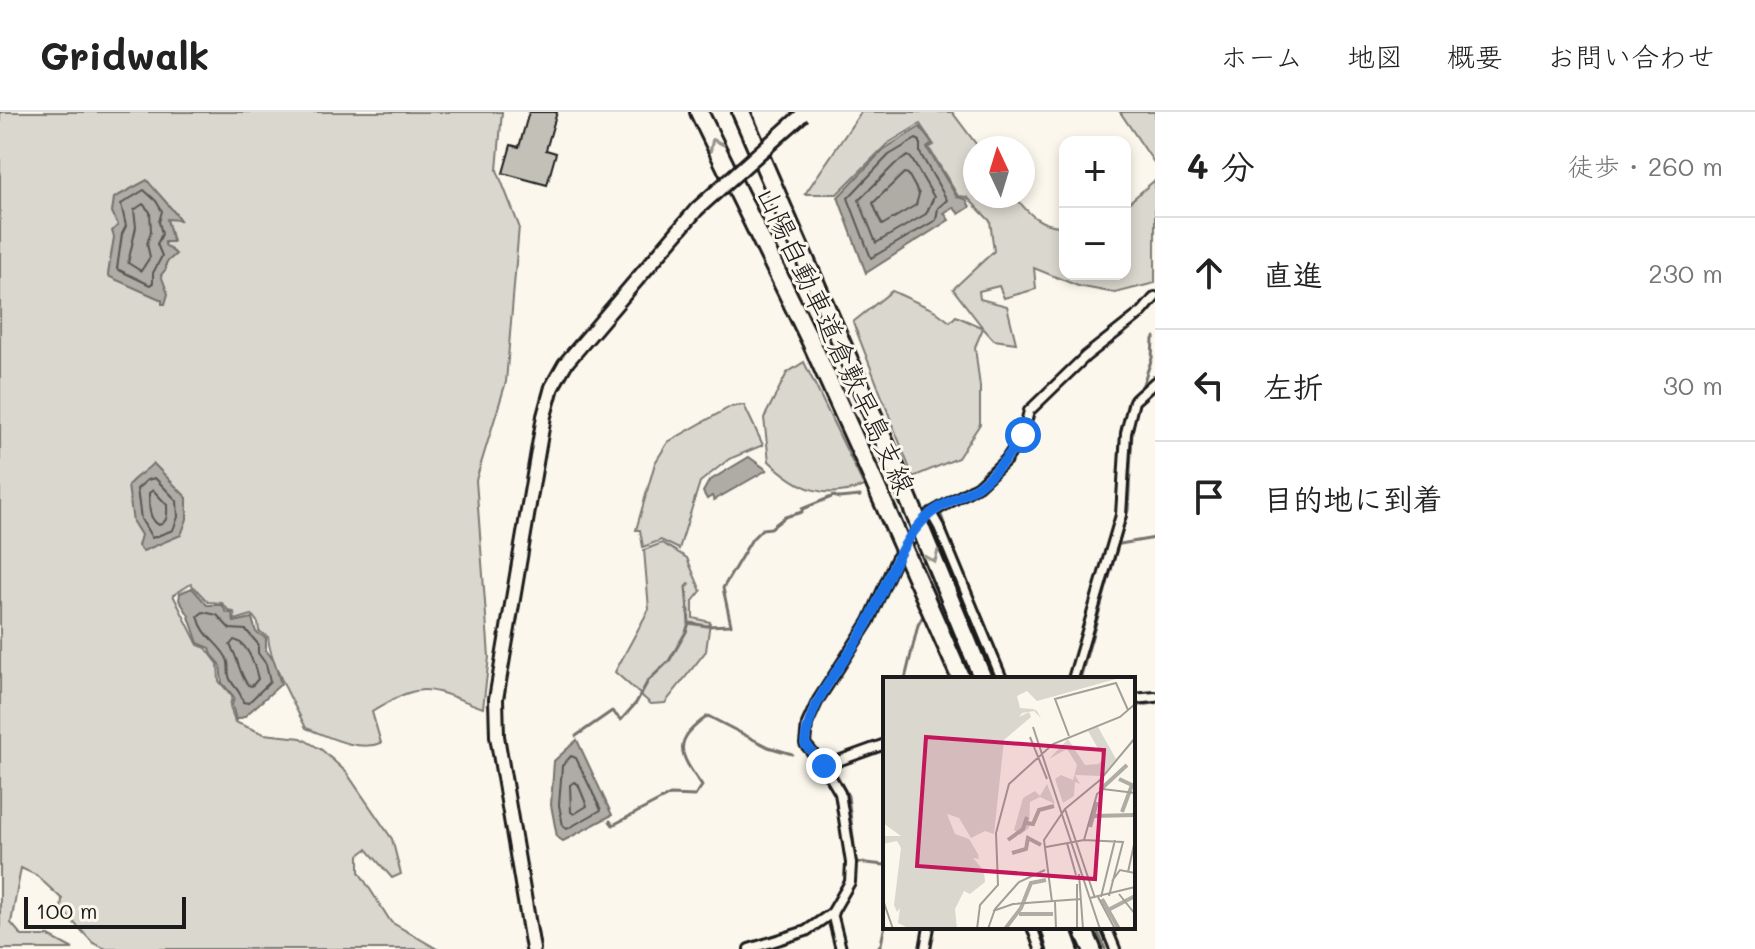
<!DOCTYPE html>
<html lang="ja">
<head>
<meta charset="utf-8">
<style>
  body { margin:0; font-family:Mali,"Klee One",sans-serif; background:#f2f2f2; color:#222 }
  .controls { position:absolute; right:24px; top:24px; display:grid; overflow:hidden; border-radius:16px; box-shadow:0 4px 12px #0003 }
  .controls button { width:72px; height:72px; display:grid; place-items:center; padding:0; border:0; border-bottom:2px solid #e0e0e0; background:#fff; color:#222; font:40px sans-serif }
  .compass { position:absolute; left:963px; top:24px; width:72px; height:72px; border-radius:50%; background:#fff; box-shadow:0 4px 12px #0003; rotate:356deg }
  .scale { position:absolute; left:24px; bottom:20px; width:162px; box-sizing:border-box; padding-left:8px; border:4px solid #1c1c1c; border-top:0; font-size:22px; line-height:28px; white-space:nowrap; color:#1c1c1c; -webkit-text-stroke:6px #fbf7ec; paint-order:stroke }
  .stop { position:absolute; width:24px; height:24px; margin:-18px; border:6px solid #1a73e8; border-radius:50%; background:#fff }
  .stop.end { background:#1a73e8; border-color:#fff; box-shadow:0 2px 8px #0008 }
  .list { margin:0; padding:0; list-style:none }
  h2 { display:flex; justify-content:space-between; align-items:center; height:104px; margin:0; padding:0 32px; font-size:34px }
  h2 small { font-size:26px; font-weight:400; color:#767676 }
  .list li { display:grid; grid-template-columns:52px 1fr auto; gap:24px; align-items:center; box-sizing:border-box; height:112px; padding:0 32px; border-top:2px solid #e0e0e0 }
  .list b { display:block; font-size:30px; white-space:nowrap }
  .list em { font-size:26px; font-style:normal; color:#767676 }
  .icon { flex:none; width:44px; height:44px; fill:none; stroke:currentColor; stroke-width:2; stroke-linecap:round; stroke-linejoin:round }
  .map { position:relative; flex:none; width:1155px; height:837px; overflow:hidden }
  header { display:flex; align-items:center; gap:48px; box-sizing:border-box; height:112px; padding:0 40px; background:#fff; border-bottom:2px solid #e0e0e0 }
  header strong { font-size:38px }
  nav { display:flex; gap:44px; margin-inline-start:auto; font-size:28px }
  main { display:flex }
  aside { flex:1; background:#fff }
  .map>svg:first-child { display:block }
  .green { fill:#dad7ce; stroke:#7b7a75; stroke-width:2 }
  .water { fill:#afaca5; stroke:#74726e; stroke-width:2 }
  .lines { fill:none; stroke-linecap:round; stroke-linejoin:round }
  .shore { stroke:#575653; stroke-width:2 }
  .stream { stroke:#74726e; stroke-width:3 }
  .building { fill:#c3c0b8; stroke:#1c1c1c; stroke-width:2 }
  .street-casing { stroke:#1c1c1c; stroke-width:14 }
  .secondary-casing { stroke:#1c1c1c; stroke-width:18 }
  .highway-casing { stroke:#1c1c1c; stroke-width:22 }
  .street { stroke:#fbf7ec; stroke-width:8 }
  .secondary { stroke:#fbf7ec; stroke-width:12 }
  .highway { stroke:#fbf7ec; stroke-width:16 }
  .secondary-bridge-casing { stroke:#1c1c1c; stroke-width:18; stroke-linecap:butt }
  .highway-bridge-casing { stroke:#1c1c1c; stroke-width:22; stroke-linecap:butt }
  .secondary-bridge { stroke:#fbf7ec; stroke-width:12 }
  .highway-bridge { stroke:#fbf7ec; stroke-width:16 }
  .oneway { stroke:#97948e }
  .route { stroke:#1a73e8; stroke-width:10 }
  .labels { text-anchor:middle; stroke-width:6; stroke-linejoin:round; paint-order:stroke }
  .street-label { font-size:28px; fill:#1c1c1c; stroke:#fbf7ec }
  .inset-river { fill:none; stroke:#afaca5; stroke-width:4 }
  .inset-road { fill:none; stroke:#a29f99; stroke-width:2 }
  .view { fill:#c2185b; fill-opacity:0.15; stroke:#c2185b; stroke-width:4 }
  .inset-edge { fill:none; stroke:#1c1c1c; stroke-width:4 }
</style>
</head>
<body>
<header>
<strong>Gridwalk</strong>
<nav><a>ホーム</a><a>地図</a><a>概要</a><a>お問い合わせ</a></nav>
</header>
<main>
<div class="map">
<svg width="1155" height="837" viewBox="0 0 1155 837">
  <rect width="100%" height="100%" fill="#fbf7ec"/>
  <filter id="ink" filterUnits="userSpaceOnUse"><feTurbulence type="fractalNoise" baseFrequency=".0125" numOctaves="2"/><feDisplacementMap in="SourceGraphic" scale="16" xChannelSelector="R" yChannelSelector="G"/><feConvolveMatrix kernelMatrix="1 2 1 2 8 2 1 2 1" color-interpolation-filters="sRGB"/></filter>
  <g filter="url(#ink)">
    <g class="green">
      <path d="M0,0H502L497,58L519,114L506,270L476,368L489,545L483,596C428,576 424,567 372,600L381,631C357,640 330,625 306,616C294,592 270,551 268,525L259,519L258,511L252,503L235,508L234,500L229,499L222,491L208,490L191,472L173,483L198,533L206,536L218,552L219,569L232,584L230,594L235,610L264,622L301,626L322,638L346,660L392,727L401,762L392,766L367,737L359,743V760L391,810L437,837H106L93,831L61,797L62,787L36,763L21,756L11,811L22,824H49L73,837H0Z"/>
      <path d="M861,0H952L979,36H975V84H1015C1028,102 1041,115 1065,114V162H1125V94L1155,68V171L1115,181L1078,174L1034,156L1036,177L1004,186L999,174L979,179L980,187L1007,194L1016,231L994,228L983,216L975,235L980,275V312L958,346L913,365L853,210L892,179L934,198L950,210L956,204L983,216L953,177L994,139L990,109L967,85L958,84L929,36L934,33L920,12L887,32L837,82H805Z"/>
      <polygon points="1120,0 1155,0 1155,52"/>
      <path d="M804,250L864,374C825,389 798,377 769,349L764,306L787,261Z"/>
      <polygon points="744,293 763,333 729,347 700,370 679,437 661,428 643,435 640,418 636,418 655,351 668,330 730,295"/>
      <polygon points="662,431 687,446 701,479 693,489 693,506 710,510 706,539 665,591 651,592 615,560 649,497 644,438"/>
    </g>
    <g class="water">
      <polygon points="920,15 932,32 927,36 957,85 966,87 970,95 959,102 953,95 944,101 949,108 866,161 838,85 884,37"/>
      <path d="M147,68C158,82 170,93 180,108L167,107L173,130H165V133L176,142L166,151V157L161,163L168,182L165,192H162V188L110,165L108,162L114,125L112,119L118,113L112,100L114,86Z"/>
      <polygon points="749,345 767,358 714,388 712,384 707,387 703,380 709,369"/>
      <path d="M153,351L187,386V407L181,423L143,439L138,434L141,423L133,410L128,374C133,365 146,360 153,351Z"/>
      <polygon points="192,476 207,493 222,493 227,501 232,501 234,510 252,506 256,520 266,526 266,538 274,549 281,572 244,605 236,608 232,593 234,585 222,571 220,552 212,543 210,536 198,531 188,502 179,488 180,481"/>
      <polygon points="577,628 612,703 563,729 557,725 551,693 554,649"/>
    </g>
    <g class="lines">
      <g class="shore">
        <polygon points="916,27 920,29 920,41 947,88 938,96 936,108 871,146 848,86 889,43"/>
        <polygon points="908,44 911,46 934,85 926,102 876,131 859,88 895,52"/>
        <polygon points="904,61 908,62 919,82 916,93 882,113 873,91"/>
        <polygon points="144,78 156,89 162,99 159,110 162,122 157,132 162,144 153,161 153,171 150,173 117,157 122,122 126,114 121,92"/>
        <polygon points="143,92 150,100 151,119 147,132 150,145 141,159 128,151 136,115 134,98"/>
        <polygon points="155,366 177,389 178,405 173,418 152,426 141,407 137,377 147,368"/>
        <path d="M153,378L167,393C167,402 169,409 159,413C148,407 149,392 149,381Z"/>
        <path d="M203,500L217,503L230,517L246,518L258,532V541L266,552L270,570L248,591L243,590C241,579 234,576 230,567C227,561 230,553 227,547C219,530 203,526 198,504Z"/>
        <path d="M234,528C248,531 255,554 258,567L252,574L248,573C238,560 239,547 230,533Z"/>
        <polygon points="571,644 576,646 601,698 567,717 563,714 559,693 562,654"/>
        <polygon points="574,670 578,672 587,694 574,702 571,700 570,673"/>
      </g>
      <g class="stream">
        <polyline points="1143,272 1152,246 1153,227 1155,225"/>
        <polyline points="943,389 955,383"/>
        <polyline points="941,403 946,417"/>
        <polyline points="934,421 995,567"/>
        <polyline points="1120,432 1155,426"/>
        <polyline points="899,449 923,504 918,513 905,567"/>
        <polyline points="689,511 707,514 731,513 723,476 752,427 762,417 771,416 785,405 802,400 802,397 834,384 839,386 860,384"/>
        <polyline points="1080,567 1128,398 1132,320 1136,300"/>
        <polyline points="1133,594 1155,591"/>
        <polyline points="576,624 612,599 621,608 636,591 648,569 669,549 686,520 689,511 686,475 689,472"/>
        <polyline points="847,641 885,627"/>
        <polyline points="828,648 837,645"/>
        <polyline points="833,656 848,684 856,750 885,753"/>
        <path d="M610,709L613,713L670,683L695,684L702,674C679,641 671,630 708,604L768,635L792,642"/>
        <polyline points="1040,815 1047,837"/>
        <polyline points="1096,815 1105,837"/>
        <polyline points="877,837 881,832 885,813"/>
      </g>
    </g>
    <polygon class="building" points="529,0 557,0 546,38 556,41 547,73 503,61 511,33 519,35"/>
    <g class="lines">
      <g class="street-casing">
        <g id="street">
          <polyline points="931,401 939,415 1002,567"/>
          <polyline points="1073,567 1121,403 1126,321 1134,289 1155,270"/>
          <polyline points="1133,587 1155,585"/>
          <polyline points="824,654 885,632"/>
          <polyline points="832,801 841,837"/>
          <polyline points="1032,815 1040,837"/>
          <polyline points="1106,815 1115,837"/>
          <polyline points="749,837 806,819 832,801 850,770 851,751 840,681 824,654 805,632 807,612 818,588 869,509 896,447 931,401 978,374 1006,348 1023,323 1029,299 1086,244 1142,200 1155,185"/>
          <polyline points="925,837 929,815"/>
        </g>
      </g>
      <g class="secondary-casing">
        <polyline id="secondary" points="533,837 497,624 496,587 544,304 552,275 565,252 697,97"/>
      </g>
      <g class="highway-casing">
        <g id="highway">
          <polyline points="699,0 811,230 868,356"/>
          <polyline points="741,0 892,347"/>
          <polyline points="1050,815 1056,837"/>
          <polyline points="1061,815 1069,837"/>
          <polyline points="1082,815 1092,837"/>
        </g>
      </g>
      <use href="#street" class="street"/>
      <use href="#secondary" class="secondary"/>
      <use href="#highway" class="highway"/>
      <g class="secondary-bridge-casing">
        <polyline id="secondary-bridge" points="697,97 803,2"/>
      </g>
      <g class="highway-bridge-casing">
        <g id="highway-bridge">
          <polyline points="892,347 983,567"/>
          <polyline points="868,356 961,567"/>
        </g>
      </g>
      <use href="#secondary-bridge" class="secondary-bridge"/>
      <use href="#highway-bridge" class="highway-bridge"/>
    </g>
    <defs><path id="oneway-chevron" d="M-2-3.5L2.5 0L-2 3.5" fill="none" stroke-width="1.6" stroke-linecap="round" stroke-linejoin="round" transform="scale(2)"/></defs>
    <g class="oneway">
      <use href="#oneway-chevron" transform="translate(715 32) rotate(-116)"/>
      <use href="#oneway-chevron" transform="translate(933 445) rotate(67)"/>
    </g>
  </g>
  <g class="lines" filter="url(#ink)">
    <path class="route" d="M824,654L805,632C809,584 848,550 869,508C888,471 898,430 930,402C944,390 964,384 978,374C997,360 1010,342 1023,323"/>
  </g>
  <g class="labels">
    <g class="street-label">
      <text transform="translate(836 228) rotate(65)" y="10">山陽自動車道倉敷早島支線</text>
    </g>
  </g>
  <g transform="translate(883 565)">
    <rect width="252" height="252" fill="#fbf7ec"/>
    <path d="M0,0H240L154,24L144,14L134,19L137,31L150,32L154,34L158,41L151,34L139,36L136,40L146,35L148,40L121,63L111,157L102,154L88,161L76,141L64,137L72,157L86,162L95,177L96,182L90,181L101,194L102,205L87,217L81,214L72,232L74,252H27L15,246L17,231L14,235L11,228L18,171L14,164L0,167V159H18L0,146ZM215,50L233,82L219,99L192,98L197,107L192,105L191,119L180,126L172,102L178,98L190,103L194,88L184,72L166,82L185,62L202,88L215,87L221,82L205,54ZM164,107L172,127L157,120L147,125L146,151L137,158L131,153L140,121L152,114L157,119Z" fill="#dad7ce"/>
    <path class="inset-river" d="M236,102L249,108L239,135M217,113L244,88M211,139L252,138M143,146L150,147L156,133L171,129M207,150L214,125M125,163L140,152L144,140M129,176L143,172L145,161L158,168M219,222L236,252M227,232L252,219M136,237H170M122,252L138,231L148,206L163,203"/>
    <path class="inset-road" d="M150,50L217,252M186,59L172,22L233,6L245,33M147,60L164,102M182,132L212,221M201,163L214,117L220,112L252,116M184,166L193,198M163,170L201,163L240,165L226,219M245,195L252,163M196,197L200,252M229,204L237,193L252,196M194,207V252M236,217L252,237M215,220L232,252M218,220L232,163M207,221L252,210M0,223L10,252M169,225L161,163L182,132L217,103L252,61M172,225L173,252M110,234L130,227L198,222M94,252L97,228L115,208L113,156L126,107L170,67L237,40L252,27M105,252L112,232L136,205L162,193"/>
    <path class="view" d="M43,60L221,73L212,202L34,189Z"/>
    <rect width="252" height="252" class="inset-edge"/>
  </g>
</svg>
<div class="controls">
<button>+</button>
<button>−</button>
</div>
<svg class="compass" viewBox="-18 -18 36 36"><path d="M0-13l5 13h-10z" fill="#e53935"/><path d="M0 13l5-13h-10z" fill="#767676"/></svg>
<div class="scale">100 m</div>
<div class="stop" style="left:1023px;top:323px"></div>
<div class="stop end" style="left:824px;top:654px"></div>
</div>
<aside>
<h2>4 分<small>徒歩 · 260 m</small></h2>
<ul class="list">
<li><svg class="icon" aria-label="ahead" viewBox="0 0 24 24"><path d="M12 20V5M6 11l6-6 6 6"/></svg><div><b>直進</b></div><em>230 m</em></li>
<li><svg class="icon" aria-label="left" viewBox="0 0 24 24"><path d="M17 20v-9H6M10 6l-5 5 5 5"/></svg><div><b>左折</b></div><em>30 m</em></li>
<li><svg class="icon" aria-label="arrive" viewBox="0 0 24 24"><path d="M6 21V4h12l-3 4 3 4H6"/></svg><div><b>目的地に到着</b></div></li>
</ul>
</aside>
</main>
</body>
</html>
